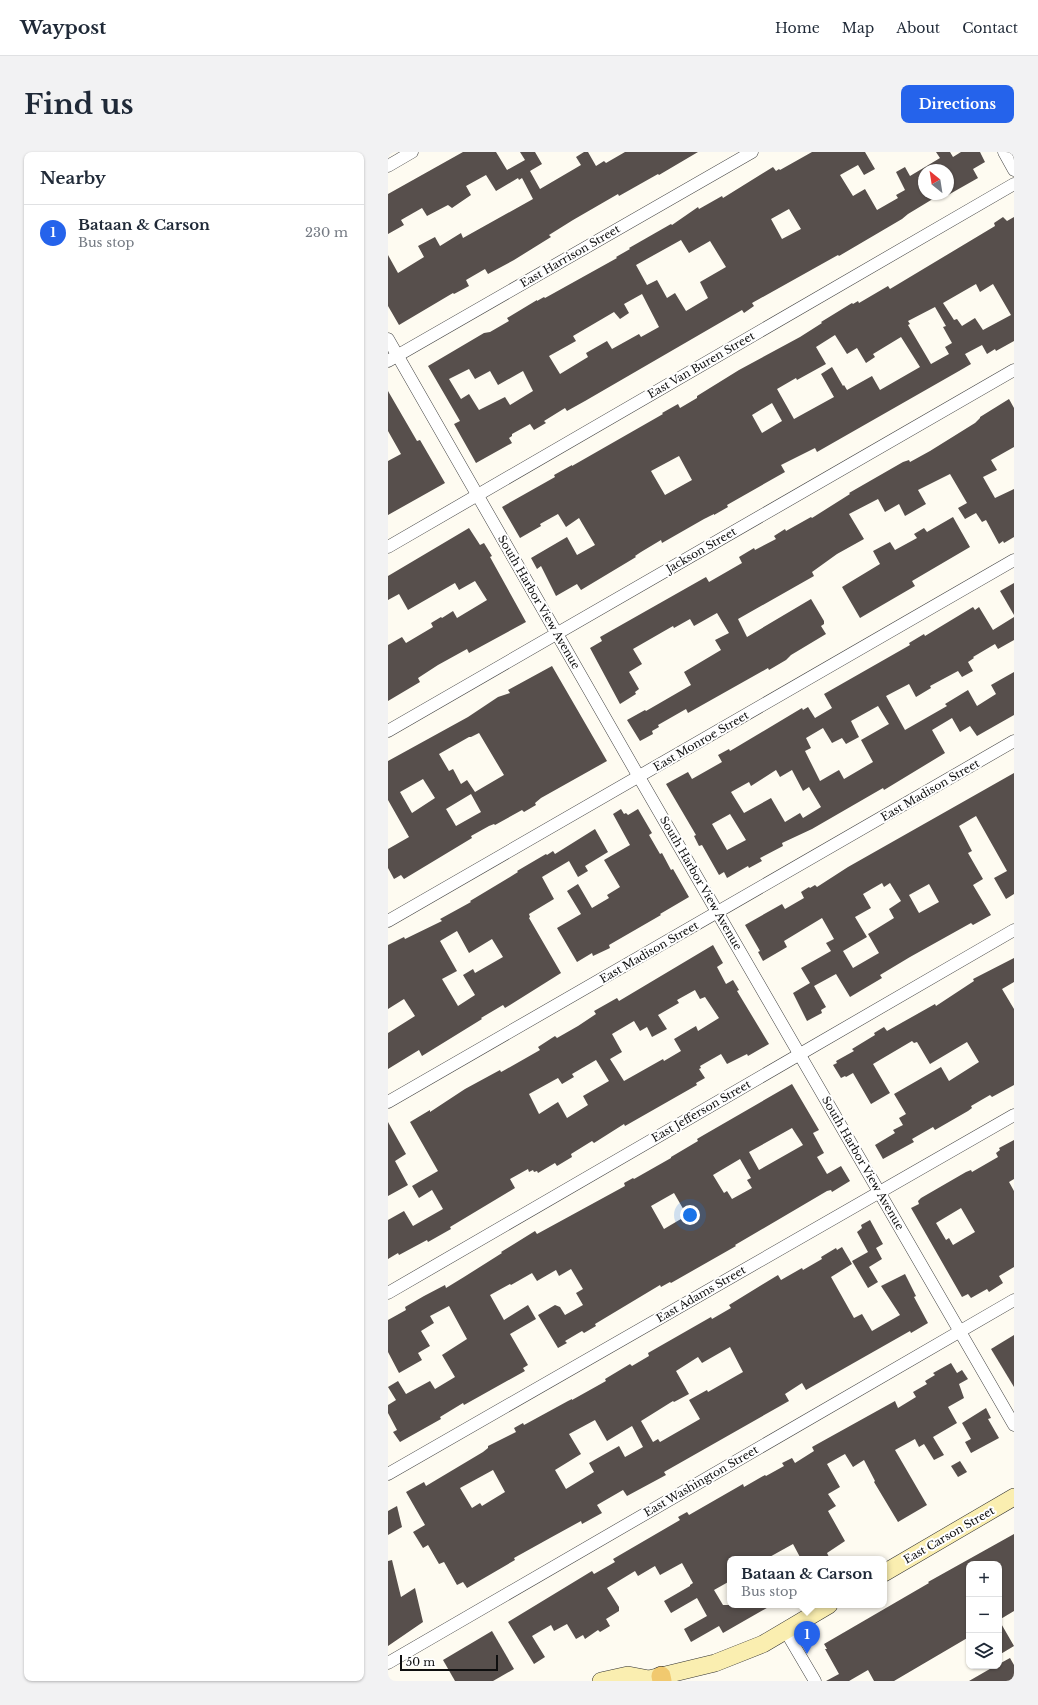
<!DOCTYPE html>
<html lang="en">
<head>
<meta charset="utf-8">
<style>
  body { margin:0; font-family:"Libre Baskerville",serif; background:#f2f2f3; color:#1f2937 }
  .controls { position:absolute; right:12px; bottom:12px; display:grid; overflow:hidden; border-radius:8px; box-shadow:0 1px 3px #0004 }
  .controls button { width:36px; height:36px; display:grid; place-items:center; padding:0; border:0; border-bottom:1px solid #e0e1e3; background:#fff; color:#1f2937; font:20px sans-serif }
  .compass { position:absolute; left:530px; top:12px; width:36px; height:36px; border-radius:50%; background:#fff; box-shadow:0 1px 3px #0004; rotate:330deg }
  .scale { position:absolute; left:12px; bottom:10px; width:98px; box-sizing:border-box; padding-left:4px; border:2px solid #0f0f0f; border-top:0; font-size:11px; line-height:14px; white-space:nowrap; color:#0f0f0f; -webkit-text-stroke:3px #fff; paint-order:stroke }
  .you { position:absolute; left:302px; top:1063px; width:14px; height:14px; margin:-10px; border:3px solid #fff; border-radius:50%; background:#1a73e8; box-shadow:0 0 0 6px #1a73e833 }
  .badge { display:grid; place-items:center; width:26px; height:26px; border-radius:50%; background:#2563eb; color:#fff; font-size:13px; font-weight:700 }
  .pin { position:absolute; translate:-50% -33px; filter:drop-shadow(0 1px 2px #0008) }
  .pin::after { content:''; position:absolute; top:21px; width:14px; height:12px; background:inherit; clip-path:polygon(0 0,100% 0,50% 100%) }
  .popup { position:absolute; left:339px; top:1404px; width:160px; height:52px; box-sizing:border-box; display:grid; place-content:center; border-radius:8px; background:#fff; filter:drop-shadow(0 1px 3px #0005); font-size:13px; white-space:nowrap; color:#747a83 }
  .popup b { font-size:15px; color:#1f2937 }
  .popup::after { content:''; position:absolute; left:50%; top:100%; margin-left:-8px; border:8px solid transparent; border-top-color:#fff }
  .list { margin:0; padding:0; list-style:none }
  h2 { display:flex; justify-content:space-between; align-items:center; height:52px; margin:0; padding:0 16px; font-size:17px }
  h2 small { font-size:13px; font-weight:400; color:#747a83 }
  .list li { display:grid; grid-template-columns:26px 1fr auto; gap:12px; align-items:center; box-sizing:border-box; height:56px; padding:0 16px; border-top:1px solid #e0e1e3 }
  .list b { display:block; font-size:15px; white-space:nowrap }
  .list p { margin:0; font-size:13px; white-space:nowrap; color:#747a83 }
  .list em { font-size:13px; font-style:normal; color:#747a83 }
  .icon { flex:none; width:22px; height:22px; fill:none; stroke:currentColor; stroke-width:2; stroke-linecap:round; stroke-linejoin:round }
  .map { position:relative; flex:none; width:626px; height:1529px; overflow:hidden; border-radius:8px }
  header { display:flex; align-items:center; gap:24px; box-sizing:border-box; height:56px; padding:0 20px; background:#fff; border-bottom:1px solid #e0e1e3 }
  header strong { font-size:19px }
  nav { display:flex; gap:22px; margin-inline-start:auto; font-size:14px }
  .intro { display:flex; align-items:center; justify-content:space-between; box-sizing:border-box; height:96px; padding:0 24px }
  h1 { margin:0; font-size:28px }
  .button { padding:10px 18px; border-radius:8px; background:#2563eb; color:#fff; font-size:14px; font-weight:700 }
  main { display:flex; gap:24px; padding:0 24px }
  aside { flex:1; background:#fff; border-radius:8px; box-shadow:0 1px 3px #0004 }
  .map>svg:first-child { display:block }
  .building { fill:#574f4c; fill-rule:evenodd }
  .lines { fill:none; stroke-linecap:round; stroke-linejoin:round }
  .minor-casing { stroke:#424242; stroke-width:13 }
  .secondary-casing { stroke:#313131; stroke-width:18 }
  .primary-casing { stroke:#202020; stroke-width:20 }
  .minor { stroke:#fff; stroke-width:12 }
  .secondary { stroke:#faeeb0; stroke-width:17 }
  .primary { stroke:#f1c96f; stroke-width:19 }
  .labels { text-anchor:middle; stroke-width:4; stroke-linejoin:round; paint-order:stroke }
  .street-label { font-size:11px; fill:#0f0f0f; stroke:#fff }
</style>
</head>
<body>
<header>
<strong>Waypost</strong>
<nav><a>Home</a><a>Map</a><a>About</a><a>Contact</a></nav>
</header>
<div class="intro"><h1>Find us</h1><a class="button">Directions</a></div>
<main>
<aside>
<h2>Nearby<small></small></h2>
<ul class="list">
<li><span class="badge">1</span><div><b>Bataan &amp; Carson</b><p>Bus stop</p></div><em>230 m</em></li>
</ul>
</aside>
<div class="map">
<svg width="626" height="1529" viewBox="0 0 626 1529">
  <rect width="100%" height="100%" fill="#fefbf1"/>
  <g class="building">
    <polygon points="75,0 108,0 119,18 137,8 132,0 147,0 154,12 142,19 152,37 193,13 188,5 196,0 200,0 208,14 216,9 218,11 237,0 310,0 271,23 270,22 231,44 230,42 185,68 161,83 163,85 126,108 100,122 97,117 78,128 81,134 66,142 65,141 11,173 0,154 0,103 10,121 36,105 30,94 47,85 52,94 73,81 75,86 145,47 134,26 131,28 130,26 108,39 98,23 78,34 83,43 64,56 60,53 39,64 34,56 13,68 16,73 0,82 0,42"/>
    <path d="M424,0H477L487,17L476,23L470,13L452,23L465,44L477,37L489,58L510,46L508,43L517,38L508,20L517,15L522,24L552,6L548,0H562L565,5L573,0H592L597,10L585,17L590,26L560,43V18H536V42H553L520,62L514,67L451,104L450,103L364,151L366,154L356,161L354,158L197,249L179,259L177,256L156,269L158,271L146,278L142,272L124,282V284L121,286L124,291L88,311L66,272L72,269L40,214L96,181L102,180L121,169L119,166L149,148V149L156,145L157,146L229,106L228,105L242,97L241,96L283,72L284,73L310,55L311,57L334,44L335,46L385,15L388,19L391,17L392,18ZM401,57L413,77L394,87L383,67ZM293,88L301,101L322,89L338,115L312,130L320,146L298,159L287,141L279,146L269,128L259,133L248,113ZM254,142L271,175L253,185L251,182L224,197L219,189L198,201L200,205L172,222L161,204L188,189L185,184L226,160L232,167L241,161L236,152ZM81,217L87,227L102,219L110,233L135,219L145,239L122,253L117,245L91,258L81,242L73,247L61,227Z"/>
    <path d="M615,65L619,69L626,65V189L608,199L607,197L599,202L594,193L577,202L583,212L571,219L429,300L427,296L393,313L397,320L339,353L340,355L326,363V362L316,367L274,391L273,388L253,400L247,404L248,405L193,438L189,432L168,444L153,414L149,417L143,406L179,385L189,403L207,393L191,366L178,375L170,362L152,372L153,374L132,386L114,355L167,325L166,323L184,313V314L275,262L274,261L290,252L292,256L309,246V244L351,218L412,185L434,171L433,170L464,151L465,152L470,149L471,151L500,134L502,137L607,74L606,71ZM588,132L592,140L605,132L623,163L595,178L587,166L574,174L569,167L566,168L555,151ZM547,155L558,174L555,175L564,191L557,195L561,202L543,212L520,173L522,172L520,169ZM447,183L459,202L469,196L478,211L487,205L485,202L513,185L532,215L492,238L484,224L459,238L456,233L455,234L444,215L433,222L446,245L406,267L389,237L408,226L409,228L438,212L428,195ZM384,251L394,269L374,281L364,263ZM291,304L304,328L277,343L263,319Z"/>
    <polygon points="0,239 29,289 32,288 57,331 0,363 0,309 13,302 0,279"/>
    <polygon points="621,247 626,256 626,295 603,308 609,318 595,325 607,346 626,337 626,385 616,391 615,389 611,392 598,368 594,370 588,361 577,367 570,356 579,351 562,322 530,338 538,352 517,364 511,352 497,360 490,347 461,362 476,387 449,402 424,420 426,424 350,467 359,485 423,447 436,469 436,472 433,474 438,482 403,503 398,508 381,518 380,516 300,561 298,557 270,573 271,575 264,579 265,582 252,589 239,568 257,558 258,559 303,533 296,520 333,498 327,488 341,481 329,461 306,474 302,467 286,476 285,474 245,497 254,512 241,520 251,537 247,540 248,542 232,552 202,496 214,489 212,485 318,425 321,430 354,411 351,405 366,396 367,398 388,387 386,384 397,377 398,379 423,365 424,366 462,342 461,341 515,310 521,308 522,310 542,299 587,271 592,266 592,265"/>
    <polygon points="565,365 582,395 524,429 527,434 472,466 454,435 492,412 485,399 502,390 507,398 529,386 526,382 536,376 539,380"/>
    <polygon points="81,376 92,393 96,391 104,404 102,405 138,470 81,501 79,497 50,513 30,526 32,530 0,549 0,493 14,485 18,491 45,475 43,471 53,465 54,466 65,459 69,466 99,448 87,429 71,438 67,431 20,458 11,442 0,448 0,424"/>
    <polygon points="626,431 626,463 612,439"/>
    <path d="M585,455L587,458L591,455L605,478L626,465V488L610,497L607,492L585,505L586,506L580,510L585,519L574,525L570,519L542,534L543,536L528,545L521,532L498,544L517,578L559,554L557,552L580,538L589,554L608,542L603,533L626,520V563L589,584L582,574L572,580L564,566L544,578L557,601L496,638L495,636L424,677L394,691L395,694L372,706L374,709L361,716L360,714L339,726L336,720L331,723L314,693L311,694L306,684L308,683L278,632L300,620L304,627L334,610L330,603L341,597L342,599L414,556L415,558L420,555L427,566L444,556L436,542L522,493L521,491L536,482L537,484ZM490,554L501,572L473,588L485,610L456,627L451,618L432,629L417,599L423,596L418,586L435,576L444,591L454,586L458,592L471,585L463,569ZM388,618L392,625L404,618L415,639L421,635L433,655L415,666L412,661L397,670L383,646L356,661L343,640L361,630L363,634ZM342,662L358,688L339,698L324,672Z"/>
    <path d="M164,514L219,609L153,646L147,651L148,653L136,660L134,658L107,673L106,672L101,674L83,684L84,686L16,727L13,723L6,727L0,716V697L21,685L0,648V609L80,565L110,545L122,541L120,538ZM91,581L116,623L87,640L79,628L73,632L65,617L61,619L51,602L81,585H83ZM35,627L47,646L24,661L12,640ZM83,642L93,660L68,674L58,657Z"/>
    <path d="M626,621V742L618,747L606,726L619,719L588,664L571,674L584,699L580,701L595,727L585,733L603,763L585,773L583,771L522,805L492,823L494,826L489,829L462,845L448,822L426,834L438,855L433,858L434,861L419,869L405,841L422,831L413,816L443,799L438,791L446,787L434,766L396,789L399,795L375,809L370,800L372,799L357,773L394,752L397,757L416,746L413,740L421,735L422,736L427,733L429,735L460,715ZM494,731L496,735L502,731L513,749L501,757L506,766L480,782L491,801L465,816L455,799L479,785L467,765L483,756L475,742ZM541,732L551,750L531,761L521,743Z"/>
    <polygon points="233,657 236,662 238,661 240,663 250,657 264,681 261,683 272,702 274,701 283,718 285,717 301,745 272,762 273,763 221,793 222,796 205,804 204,801 189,810 169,776 193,762 179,739 190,732 204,756 221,746 219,743 232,735 216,708 242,693 225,662"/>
    <path d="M207,677L220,700L197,714L200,719L190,725L181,709L154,725L166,747L141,762L142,765L141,766L173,821L117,856L115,853L93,866L94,867L34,904L31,898L0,917V881L27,864L16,847L0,857V793L16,785L17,787L54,769L52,767L83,750L82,749L122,725L130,720L129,719L158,702L159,703L165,699L167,702ZM69,779L81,801L104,787L115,805L87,821L85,817L75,823L87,843L70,854L54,827L69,819L52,789Z"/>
    <path d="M325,793L335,811L329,815L338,832L345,828L351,838L349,839L381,892L360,904L359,902L339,912L333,902L312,914L313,916L311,917L317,926L308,931L309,933L237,974L236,972L206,991L204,989L183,1002L184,1005L169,1014L167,1011L150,1021L149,1019L146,1020L145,1018L141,1020L140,1017L122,1027L127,1036L62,1075L63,1077L40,1090L39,1088L11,1103L10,1101L0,1107V1068L16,1059L25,1074L55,1057L44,1038L31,1046L24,1034L50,1019L22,970L42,958V960L77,937L112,918L113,920L115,919L152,898L150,895L167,884L169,886L190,874L208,862L206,859L229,846L231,849ZM307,838L312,847L317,845L331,866L310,879L308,874L286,887L293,899L276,909L275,907L236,929L222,907L234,900L224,882L246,869L252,879L259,875L264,885L279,877L270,863L291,851L289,848ZM208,908L221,929L195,944L200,953L179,966L170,950L151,962L141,942L170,926L174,932L186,925L184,922Z"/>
    <polygon points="626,806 626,830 614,837 626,857 626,933 604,945 602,943 583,954 584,956 580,959 547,978 545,975 524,987 526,990 495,1007 487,993 507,981 505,978 515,973 511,966 518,962 506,942 553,915 561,929 591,910 579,890 542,912 529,890 526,891 524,889 485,912 502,941 483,952 465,921 458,925 457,924 453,926 445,913 449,911 448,909 466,899 464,897 487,883 486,881 496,875 499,879 547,852 548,854 586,829 585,827"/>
    <path d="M404,932L431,978L425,981L436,1001L429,1005L439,1022L453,1014L462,1029L444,1040L443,1038L439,1039L347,1093L348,1094L283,1131L282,1130L273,1135L272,1133L207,1172L208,1174L196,1181L194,1179L177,1189L179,1191L170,1196L150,1163L167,1153L172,1155L177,1163L195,1153L188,1141L195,1137L183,1117L171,1124L168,1118L149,1129L144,1121L123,1133L122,1132L102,1143L116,1168L140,1153L148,1167L122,1182L140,1213L135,1216L137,1219L76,1253L75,1251L52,1265L53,1267L12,1290L5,1280L9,1278L0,1261V1253L8,1248L0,1235L10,1229L18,1242L42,1229L47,1237L67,1225L54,1203L79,1187L61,1154L42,1164L46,1171L33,1179L42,1194L30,1201L34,1208L11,1221L0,1200V1168L18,1158L17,1155L36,1144L57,1133L58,1136L76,1125L114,1101L113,1100L147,1079L149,1082L237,1034L236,1031L245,1026L246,1027L283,1006V1005L310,989L309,987L314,984ZM404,976L415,993L371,1018L361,1000ZM352,1007L363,1026L359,1028L364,1036L344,1047L339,1039L336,1041L325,1023ZM286,1041L297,1060H296L298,1064L276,1077L263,1054Z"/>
    <polygon points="0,970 18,1002 7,1009 20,1033 0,1044"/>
    <path d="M626,988V1027L621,1030L626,1039V1115L611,1124L615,1131L601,1140L599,1137L583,1146L580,1142L574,1145L523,1056L531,1052L530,1049L533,1046L578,1020L583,1018L584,1020L610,1005L608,1001L612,998L611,996ZM573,1056L587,1080L565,1093L561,1086L558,1088L548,1071Z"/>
    <polygon points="482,1068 495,1092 488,1096 494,1107 481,1115 490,1130 480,1136 464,1109 480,1100 469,1080 474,1076 473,1073"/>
    <path d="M454,1095L464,1112L443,1125L466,1166L474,1162L484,1179L512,1163L493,1134L517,1122L528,1144L526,1145L540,1171L523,1181L522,1179L418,1238L414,1231L397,1242L401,1249L276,1320L278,1323L239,1344L235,1338L209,1353L214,1361L194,1372L193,1369L162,1386L126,1406L127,1408L79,1436L75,1430L69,1433L56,1410L51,1412L40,1393L35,1396L25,1380L37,1373L18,1340L36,1330L38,1334L95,1300L100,1296V1294L128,1280L126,1276L135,1271L136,1273L180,1249L184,1247V1248L218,1229L217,1227L242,1212L244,1214L261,1204L260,1201L323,1165L324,1167L343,1156L341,1153L390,1123L393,1128L414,1116L415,1118L434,1107L433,1105L448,1096L449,1098ZM342,1195L355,1220L320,1240L319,1238L301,1248L312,1267L272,1290L270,1287L265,1290L253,1269L285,1249L286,1250L301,1242L288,1219L310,1205L314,1211ZM207,1268L219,1289L244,1274L255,1295L237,1305L231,1294L201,1311L206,1320L178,1337L167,1318L193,1302L181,1282ZM105,1318L117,1340L94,1354L92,1351L84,1356L72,1336Z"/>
    <polygon points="626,1183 626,1235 603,1197"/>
    <polygon points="563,1211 569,1221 574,1218 580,1227 571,1232 576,1246 560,1255 569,1271 545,1285 556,1303 546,1308 536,1292 531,1295 527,1287 507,1298 539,1353 510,1370 486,1330 487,1329 476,1308 465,1315 457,1302 439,1312 452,1335 440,1342 448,1354 440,1359 457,1389 439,1401 442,1407 413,1407 405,1392 378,1407 342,1407 342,1429 326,1438 335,1453 384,1453 335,1481 331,1474 303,1490 296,1477 319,1464 309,1446 283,1461 276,1449 302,1434 302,1433 305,1431 294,1411 272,1423 267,1414 250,1424 247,1419 219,1436 231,1455 231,1459 218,1467 222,1474 212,1480 210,1478 197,1487 195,1483 188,1487 179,1472 166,1479 163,1473 144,1484 157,1505 146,1512 120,1470 204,1419 206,1422 227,1410 225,1407 292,1368 290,1365 299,1360 301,1363 355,1332 356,1335 377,1323 378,1324 396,1314 394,1311 404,1306 407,1311 426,1299 424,1295 507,1249 510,1256 528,1245 525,1240 539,1232 537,1229 547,1223 545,1221"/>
    <polygon points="598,1256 603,1266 600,1267 611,1286 583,1301 577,1290 583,1287 574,1271"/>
    <polygon points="572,1309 579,1320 570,1325 563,1314"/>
    <polygon points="9,1354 14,1375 0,1383 0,1359"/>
    <polygon points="626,1382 626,1459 611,1468 626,1494 611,1503 611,1412 581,1412 581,1485 506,1529 486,1529 480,1518 461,1529 438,1529 451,1522 437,1497 439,1497 436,1492 541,1431 540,1430"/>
    <polygon points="4,1408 13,1445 27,1436 35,1470 0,1494 0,1409"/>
    <polygon points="104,1479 126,1517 105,1529 67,1529 55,1508"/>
    <polygon points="622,1506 626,1513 626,1529 581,1529 607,1514 611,1514 611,1512"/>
  </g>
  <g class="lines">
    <g class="minor-casing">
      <g id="minor">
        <polyline points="616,0 626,18"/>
        <polyline points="0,14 24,0"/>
        <polyline points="0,187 251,625 626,1273"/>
        <polyline points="0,209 364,0"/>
        <polyline points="0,395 626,32"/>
        <polyline points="0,579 626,218"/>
        <polyline points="0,769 626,408"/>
        <polyline points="0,950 626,589"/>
        <polyline points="0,1141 626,778"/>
        <polyline points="0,1322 626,963"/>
        <polyline points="397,1478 427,1529"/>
        <polyline points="0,1511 626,1148"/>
      </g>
    </g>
    <g class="secondary-casing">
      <g id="secondary">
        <polyline points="496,1421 626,1345"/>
        <polyline points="213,1529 240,1523 261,1527 327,1511 375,1492 441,1453"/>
      </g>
    </g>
    <g class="primary-casing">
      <polyline id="primary" points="273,1524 274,1529"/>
    </g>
    <use href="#minor" class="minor"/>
    <use href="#secondary" class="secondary"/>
    <use href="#primary" class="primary"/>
  </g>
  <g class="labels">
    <g class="street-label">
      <text transform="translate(182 104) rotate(-30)" y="4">East Harrison Street</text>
      <text transform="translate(313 213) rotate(-30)" y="4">East Van Buren Street</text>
      <text transform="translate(313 398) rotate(-30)" y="4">Jackson Street</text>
      <text transform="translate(151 450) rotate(60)" y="4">South Harbor View Avenue</text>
      <text transform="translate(313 589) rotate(-30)" y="4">East Monroe Street</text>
      <text transform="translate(542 638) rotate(-30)" y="4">East Madison Street</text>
      <text transform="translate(313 731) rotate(60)" y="4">South Harbor View Avenue</text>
      <text transform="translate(261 800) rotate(-30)" y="4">East Madison Street</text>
      <text transform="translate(313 959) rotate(-30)" y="4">East Jefferson Street</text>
      <text transform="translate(475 1011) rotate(60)" y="4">South Harbor View Avenue</text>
      <text transform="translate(313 1142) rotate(-30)" y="4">East Adams Street</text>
      <text transform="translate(313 1329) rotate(-30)" y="4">East Washington Street</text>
      <text transform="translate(561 1383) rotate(-30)" y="4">East Carson Street</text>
    </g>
  </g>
</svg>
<div class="controls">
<button>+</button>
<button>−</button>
<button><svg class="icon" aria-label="layers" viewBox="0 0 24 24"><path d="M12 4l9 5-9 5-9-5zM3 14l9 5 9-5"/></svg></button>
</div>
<svg class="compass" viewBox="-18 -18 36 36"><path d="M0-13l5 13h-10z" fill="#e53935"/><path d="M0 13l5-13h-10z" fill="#747a83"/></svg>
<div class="scale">50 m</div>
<div class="you"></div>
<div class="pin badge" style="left:419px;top:1502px">1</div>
<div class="popup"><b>Bataan &amp; Carson</b>Bus stop</div>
</div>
</main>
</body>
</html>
